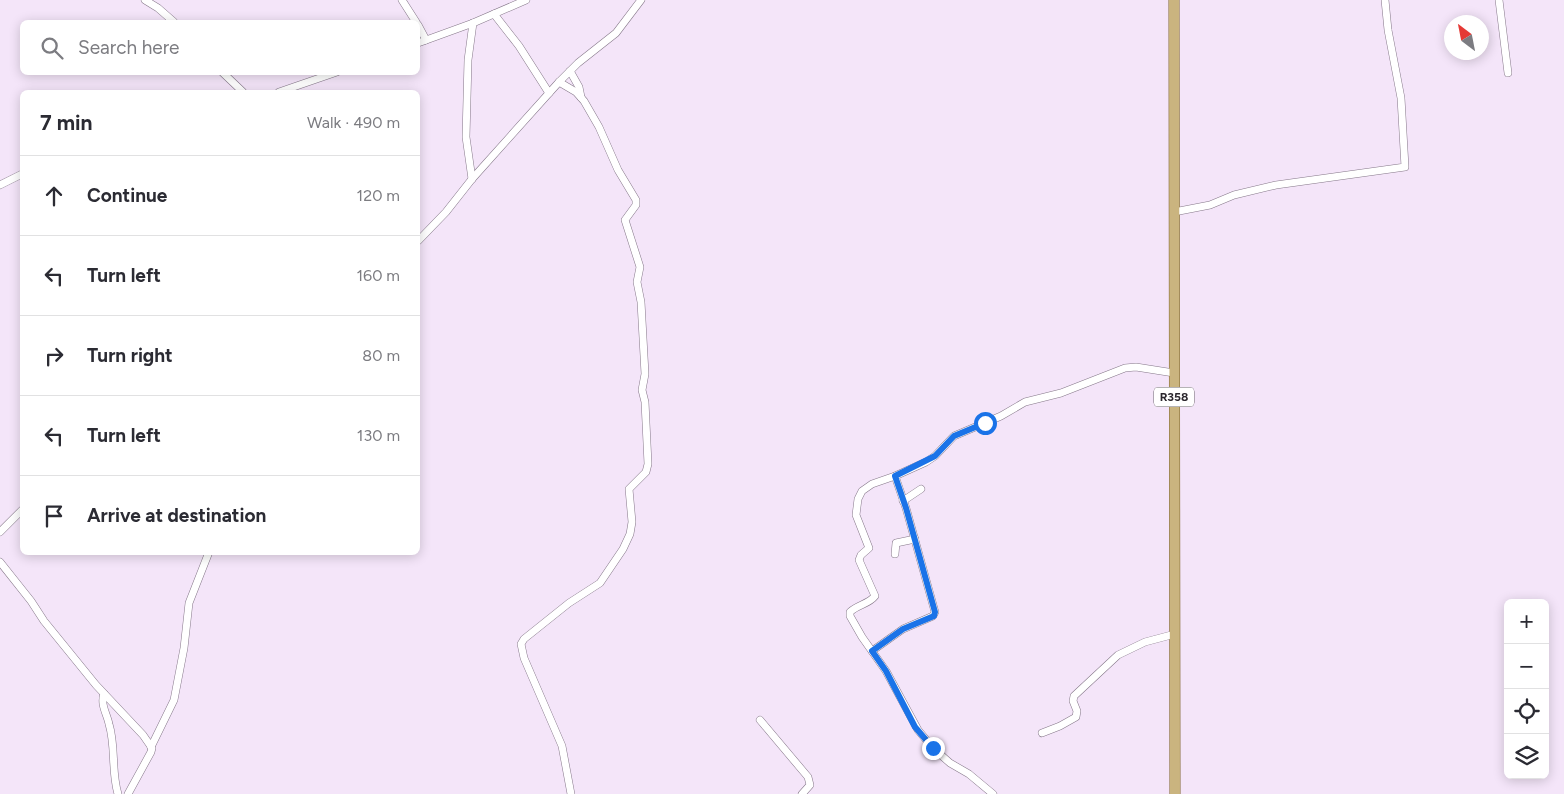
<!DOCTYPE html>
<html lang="en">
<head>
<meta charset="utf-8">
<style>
  body { margin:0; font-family:Figtree,sans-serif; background:#f2f2f3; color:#2b2b33 }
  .controls { position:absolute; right:15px; bottom:15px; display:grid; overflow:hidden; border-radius:8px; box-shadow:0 2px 12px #0003 }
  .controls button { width:45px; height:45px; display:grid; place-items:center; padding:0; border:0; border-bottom:1px solid #e1e1e2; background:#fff; color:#2b2b33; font:25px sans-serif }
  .compass { position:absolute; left:1444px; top:15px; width:45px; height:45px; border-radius:50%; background:#fff; box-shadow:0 2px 12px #0003; rotate:328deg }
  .stop { position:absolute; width:15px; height:15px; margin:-11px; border:4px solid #1a73e8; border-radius:50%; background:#fff }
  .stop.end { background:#1a73e8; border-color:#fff; box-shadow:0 1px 5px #0008 }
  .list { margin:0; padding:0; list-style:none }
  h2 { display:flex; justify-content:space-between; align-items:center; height:65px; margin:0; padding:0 20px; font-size:21px }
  h2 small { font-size:16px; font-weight:400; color:#7c7c81 }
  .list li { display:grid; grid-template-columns:32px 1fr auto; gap:15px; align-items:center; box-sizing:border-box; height:80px; padding:0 20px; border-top:1px solid #e1e1e2 }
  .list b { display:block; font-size:19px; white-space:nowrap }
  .list em { font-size:16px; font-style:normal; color:#7c7c81 }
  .icon { flex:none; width:28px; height:28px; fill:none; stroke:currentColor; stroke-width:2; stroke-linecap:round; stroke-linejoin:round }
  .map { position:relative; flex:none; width:1564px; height:794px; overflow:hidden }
  .search { position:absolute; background:#fff; box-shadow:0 2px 12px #0003; left:20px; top:20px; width:400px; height:55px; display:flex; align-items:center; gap:12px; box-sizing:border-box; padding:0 18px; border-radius:8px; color:#7c7c81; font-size:19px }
  .panel { position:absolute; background:#fff; box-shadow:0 2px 12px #0003; left:20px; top:90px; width:400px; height:465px; border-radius:8px }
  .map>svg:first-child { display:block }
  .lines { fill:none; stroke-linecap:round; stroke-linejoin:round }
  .street-casing { stroke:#857789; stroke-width:8 }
  .primary-casing { stroke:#7c622b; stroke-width:11 }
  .street { stroke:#fff; stroke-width:7 }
  .primary { stroke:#cab47f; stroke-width:10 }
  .route { stroke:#1a73e8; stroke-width:6 }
  .labels { text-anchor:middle; stroke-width:4; stroke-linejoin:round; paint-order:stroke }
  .shield { fill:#fff; stroke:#6b676c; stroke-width:1 }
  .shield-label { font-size:12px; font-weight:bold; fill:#2b262d }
</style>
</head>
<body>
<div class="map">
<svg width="1564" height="794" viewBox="0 0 1564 794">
  <rect width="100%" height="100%" fill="#f4e5f9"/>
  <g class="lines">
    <g class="street-casing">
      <g id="street">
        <polyline points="145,0 158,8 174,22"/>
        <polyline points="402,0 416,22"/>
        <polyline points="1499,0 1508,73"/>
        <polyline points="494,14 519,46 549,93"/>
        <polyline points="418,25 426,40"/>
        <polyline points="418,43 473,23 526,0"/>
        <polyline points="570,71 579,87 581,97"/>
        <polyline points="222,72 243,92"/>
        <polyline points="559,82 576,92 584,101 599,127 618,170 636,200 636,205 625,220 640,267 637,282 641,302 645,374 642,390 645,402 648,464 646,472 629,489 632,522 630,534 623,549 600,583 569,603 524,639 521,644 524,658 562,746 571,794"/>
        <polyline points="279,92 337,72"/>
        <polyline points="472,179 466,137 468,60 473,23"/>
        <polyline points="0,185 22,174"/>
        <polyline points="1174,212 1210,205 1234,195 1276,185 1405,167 1401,98 1388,30 1385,0"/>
        <polyline points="418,241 446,212 472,179 559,82 578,63 616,33 641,0"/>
        <polyline points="903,501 921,489"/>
        <polyline points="0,532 22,510"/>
        <polyline points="895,554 896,543 915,539"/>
        <polyline points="0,562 31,601 44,621 96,685 143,735 152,748 151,752 128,794"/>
        <polyline points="872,651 903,629 933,616 935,612 906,508 895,476"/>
        <path d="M104,694C100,704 107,714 109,724C116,747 111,771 118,794"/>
        <polyline points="760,720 808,777 810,785 802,794"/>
        <polyline points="1042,733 1060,726 1076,717 1077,711 1073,701 1074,696 1118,655 1145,642 1175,634"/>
        <polyline points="151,747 174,700 184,648 189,603 209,552"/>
        <path d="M993,794L969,774L950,763L933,748L918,730L886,671L862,637L850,616V612C857,605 869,604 875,596L859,560L861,555L869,548L856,515L858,499L862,491L872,484L895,476L926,462L935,456L954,436L1001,416L1025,402L1061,393L1125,368L1136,367L1174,373"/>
      </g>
    </g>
    <g class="primary-casing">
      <polyline id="primary" points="1174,0 1175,794"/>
    </g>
    <use href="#street" class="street"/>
    <use href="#primary" class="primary"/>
  </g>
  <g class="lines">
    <polyline class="route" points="933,748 915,727 886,671 872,651 903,629 934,616 935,612 906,508 895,476 935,456 954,436 985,423"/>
  </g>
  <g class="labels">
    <rect class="shield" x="1154" y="387.5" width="40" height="19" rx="4"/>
    <g class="shield-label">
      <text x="1174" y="401">R358</text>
    </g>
  </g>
</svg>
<div class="controls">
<button>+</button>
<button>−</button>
<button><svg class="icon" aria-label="locate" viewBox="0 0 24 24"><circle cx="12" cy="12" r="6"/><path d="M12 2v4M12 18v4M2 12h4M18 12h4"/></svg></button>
<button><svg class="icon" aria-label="layers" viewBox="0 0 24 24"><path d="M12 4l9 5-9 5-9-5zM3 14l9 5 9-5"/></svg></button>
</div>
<svg class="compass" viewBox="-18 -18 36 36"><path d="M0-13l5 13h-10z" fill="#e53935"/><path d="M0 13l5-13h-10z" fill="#7c7c81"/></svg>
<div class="stop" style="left:985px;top:423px"></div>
<div class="stop end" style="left:933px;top:748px"></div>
<div class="search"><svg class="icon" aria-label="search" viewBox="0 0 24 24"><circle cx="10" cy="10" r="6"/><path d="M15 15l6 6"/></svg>Search here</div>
<section class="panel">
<h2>7 min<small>Walk · 490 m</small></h2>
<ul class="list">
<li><svg class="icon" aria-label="ahead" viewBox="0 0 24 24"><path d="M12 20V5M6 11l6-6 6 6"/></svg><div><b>Continue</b></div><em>120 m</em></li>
<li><svg class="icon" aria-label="left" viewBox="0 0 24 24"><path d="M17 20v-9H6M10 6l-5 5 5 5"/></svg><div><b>Turn left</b></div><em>160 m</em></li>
<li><svg class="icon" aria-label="right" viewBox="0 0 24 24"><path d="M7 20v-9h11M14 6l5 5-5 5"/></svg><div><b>Turn right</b></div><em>80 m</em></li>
<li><svg class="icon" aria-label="left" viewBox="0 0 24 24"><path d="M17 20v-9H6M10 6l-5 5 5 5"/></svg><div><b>Turn left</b></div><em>130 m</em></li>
<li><svg class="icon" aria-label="arrive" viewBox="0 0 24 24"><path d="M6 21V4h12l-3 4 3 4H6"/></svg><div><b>Arrive at destination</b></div></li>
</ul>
</section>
</div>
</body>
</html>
